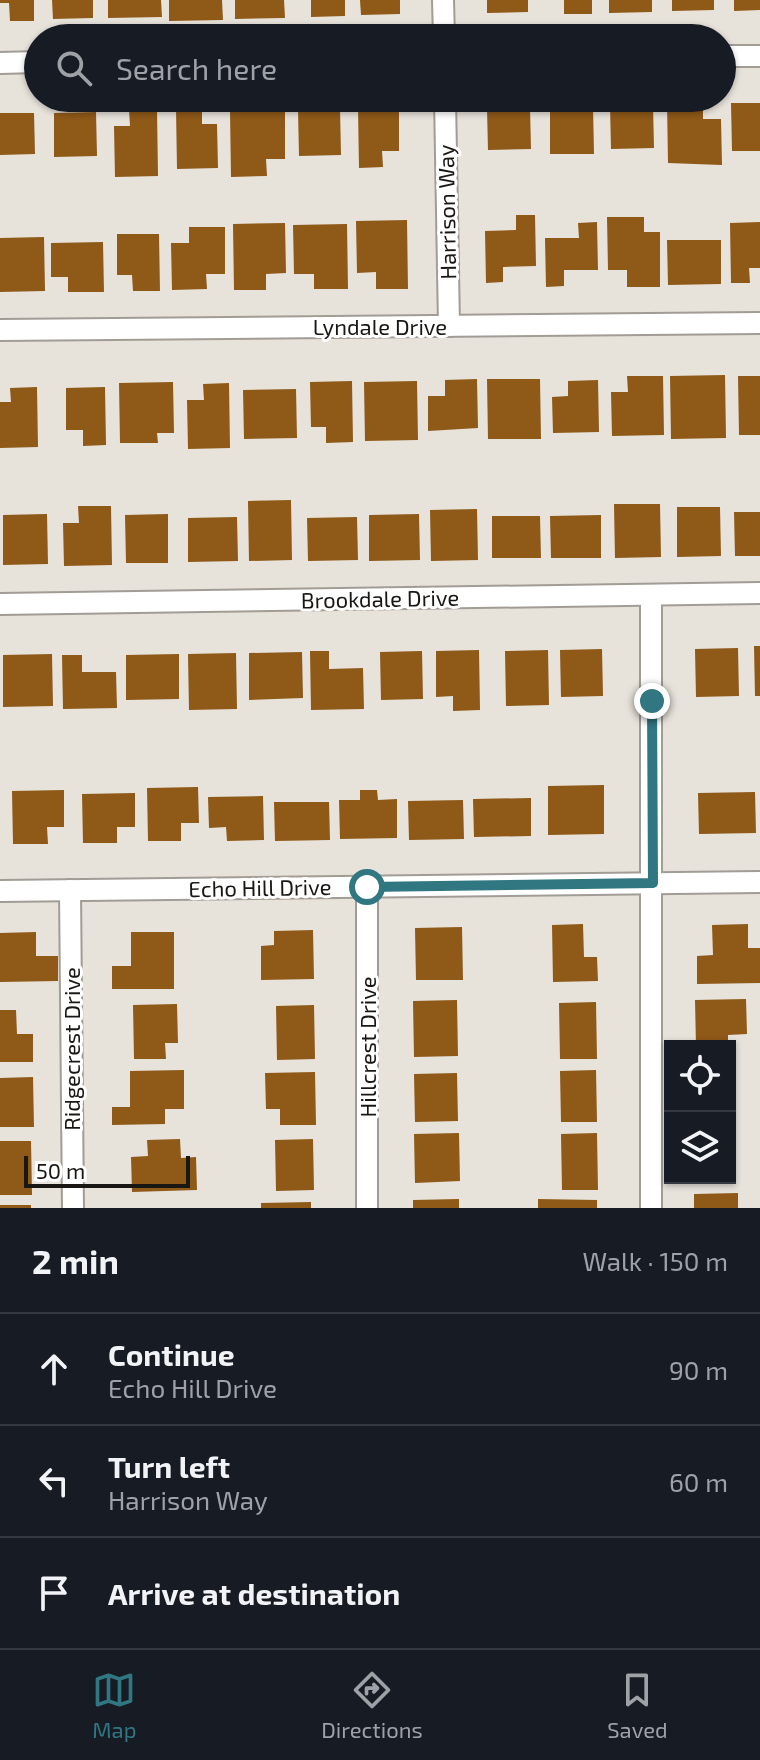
<!DOCTYPE html>
<html lang="en">
<head>
<meta charset="utf-8">
<style>
  body { margin:0; font-family:"Exo 2",sans-serif; background:#242831; color:#f1f3f6 }
  .controls { position:absolute; right:24px; bottom:24px; display:grid; overflow:hidden; border-radius:0px; box-shadow:0 2px 6px #0004 }
  .controls button { width:72px; height:72px; display:grid; place-items:center; padding:0; border:0; border-bottom:2px solid #363941; background:#171b24; color:#f1f3f6; font:40px sans-serif }
  .scale { position:absolute; left:24px; bottom:20px; width:166px; box-sizing:border-box; padding-left:8px; border:4px solid #191714; border-top:0; font-size:22px; line-height:28px; white-space:nowrap; color:#191714; -webkit-text-stroke:6px #fff; paint-order:stroke }
  .stop { position:absolute; width:24px; height:24px; margin:-18px; border:6px solid #307782; border-radius:50%; background:#fff }
  .stop.end { background:#307782; border-color:#fff; box-shadow:0 2px 8px #0008 }
  .list { margin:0; padding:0; list-style:none }
  h2 { display:flex; justify-content:space-between; align-items:center; height:104px; margin:0; padding:0 32px; font-size:34px }
  h2 small { font-size:26px; font-weight:400; color:#9ea1a6 }
  .list li { display:grid; grid-template-columns:52px 1fr auto; gap:24px; align-items:center; box-sizing:border-box; height:112px; padding:0 32px; border-top:2px solid #363941 }
  .list b { display:block; font-size:30px; white-space:nowrap }
  .list p { margin:0; font-size:26px; white-space:nowrap; color:#9ea1a6 }
  .list em { font-size:26px; font-style:normal; color:#9ea1a6 }
  .icon { flex:none; width:44px; height:44px; fill:none; stroke:currentColor; stroke-width:2; stroke-linecap:round; stroke-linejoin:round }
  .map { position:relative; flex:none; width:760px; height:1208px; overflow:hidden }
  .search { position:absolute; background:#171b24; box-shadow:0 2px 6px #0004; left:24px; right:24px; top:24px; height:88px; display:flex; align-items:center; gap:20px; box-sizing:border-box; padding:0 28px; border-radius:44px; color:#9ea1a6; font-size:30px }
  .sheet { height:440px; background:#171b24 }
  nav { display:flex; justify-content:space-around; align-items:center; box-sizing:border-box; height:112px; border-top:2px solid #363941; background:#171b24; font-size:22px; color:#9ea1a6 }
  nav a { display:grid; justify-items:center; gap:4px }
  nav .on { color:#307782 }
  .map>svg:first-child { display:block }
  .building { fill:#8f5918 }
  .lines { fill:none; stroke-linecap:round; stroke-linejoin:round }
  .street-casing { stroke:#a19c95; stroke-width:24 }
  .street { stroke:#fff; stroke-width:20 }
  .route { stroke:#307782; stroke-width:10 }
  .labels { text-anchor:middle; stroke-width:6; stroke-linejoin:round; paint-order:stroke }
  .street-label { font-size:22px; fill:#191714; stroke:#fff }
</style>
</head>
<body>
<div class="map">
<svg width="760" height="1208" viewBox="0 0 760 1208">
  <rect width="100%" height="100%" fill="#e7e2da"/>
  <g class="building">
    <polygon points="0,0 34,0 34,21 10,21 9,3 0,3"/>
    <polygon points="52,0 93,0 93,18 53,19"/>
    <polygon points="108,0 161,0 162,17 108,18"/>
    <polygon points="169,0 222,0 223,20 169,21"/>
    <polygon points="235,0 284,0 285,18 235,19"/>
    <polygon points="311,0 345,0 345,16 311,17"/>
    <polygon points="360,0 400,0 400,14 361,15"/>
    <polygon points="487,0 528,0 528,12 487,13"/>
    <rect x="564" y="0" width="28" height="14"/>
    <polygon points="609,0 652,0 652,12 609,13"/>
    <polygon points="672,0 714,0 714,10 672,11"/>
    <polygon points="734,0 760,0 760,10 734,11"/>
    <polygon points="667,103 703,103 703,119 721,119 722,165 668,163"/>
    <polygon points="731,103 760,103 760,151 732,151"/>
    <polygon points="610,105 653,105 654,148 611,149"/>
    <polygon points="593,106 594,154 550,154 550,107"/>
    <polygon points="399,107 399,151 382,151 383,167 359,168 358,108"/>
    <polygon points="202,108 202,124 217,124 218,168 177,169 176,109"/>
    <polygon points="340,108 341,155 299,156 298,109"/>
    <polygon points="530,108 531,149 488,150 487,109"/>
    <polygon points="129,109 157,109 158,176 115,177 114,126 130,126"/>
    <polygon points="285,110 285,159 266,159 267,176 231,177 230,111"/>
    <polygon points="96,112 97,156 54,157 54,113"/>
    <polygon points="0,113 34,113 35,154 0,155"/>
    <polygon points="516,215 535,215 536,266 503,267 503,282 486,283 485,231 516,230"/>
    <polygon points="607,217 644,217 644,232 660,232 660,287 627,287 627,270 608,270"/>
    <polygon points="407,220 408,289 376,289 376,272 357,273 356,221"/>
    <polygon points="597,222 598,270 564,270 564,286 546,287 545,238 579,238 578,223"/>
    <polygon points="760,222 760,268 749,268 750,283 731,283 730,223"/>
    <polygon points="285,223 286,273 266,274 266,290 234,290 233,224"/>
    <polygon points="347,224 348,289 314,289 314,274 294,274 293,225"/>
    <polygon points="189,227 225,227 225,274 206,274 207,289 172,290 171,243 189,243"/>
    <polygon points="117,234 159,234 160,291 133,291 132,275 117,275"/>
    <polygon points="44,237 45,291 0,292 0,238"/>
    <polygon points="667,240 721,240 721,284 668,285"/>
    <polygon points="103,242 104,292 68,292 68,277 51,277 51,243"/>
    <polygon points="725,375 726,438 671,439 670,376"/>
    <polygon points="627,376 663,376 664,435 612,436 611,392 628,392"/>
    <polygon points="738,376 760,376 760,435 739,435"/>
    <polygon points="477,379 478,428 428,431 428,396 445,396 445,380"/>
    <polygon points="487,379 540,379 541,439 488,439"/>
    <polygon points="598,380 599,432 553,433 552,397 568,396 568,381"/>
    <polygon points="352,381 353,442 326,443 326,427 311,427 310,382"/>
    <polygon points="417,381 418,440 365,441 364,382"/>
    <polygon points="173,382 174,433 157,433 158,443 120,443 119,383"/>
    <polygon points="229,383 230,448 188,449 187,400 204,400 203,384"/>
    <polygon points="37,387 38,447 0,448 0,402 11,402 10,388"/>
    <polygon points="105,387 106,445 83,446 83,430 66,430 66,388"/>
    <polygon points="296,389 297,438 244,439 243,390"/>
    <polygon points="291,500 292,560 249,561 248,501"/>
    <polygon points="614,504 660,504 661,557 615,558"/>
    <polygon points="78,506 111,506 112,565 64,566 63,523 79,523"/>
    <polygon points="677,507 720,507 721,556 677,557"/>
    <polygon points="477,509 478,560 431,561 430,510"/>
    <polygon points="734,512 760,512 760,556 735,556"/>
    <polygon points="47,514 48,564 3,565 3,515"/>
    <polygon points="168,514 168,563 126,563 125,515"/>
    <polygon points="419,514 420,560 369,561 369,515"/>
    <polygon points="601,515 601,558 551,558 550,516"/>
    <polygon points="492,516 540,516 541,558 492,558"/>
    <polygon points="237,517 238,561 188,562 188,518"/>
    <polygon points="357,517 358,560 308,561 307,518"/>
    <polygon points="754,646 760,646 760,696 755,696"/>
    <polygon points="738,648 739,696 696,697 695,649"/>
    <polygon points="602,649 603,696 561,697 560,650"/>
    <polygon points="479,650 480,710 453,711 453,696 436,697 436,651"/>
    <polygon points="548,650 549,705 506,706 505,651"/>
    <polygon points="310,651 329,651 329,669 363,668 364,709 311,710"/>
    <polygon points="422,651 423,699 381,700 380,652"/>
    <polygon points="302,652 303,698 249,700 249,653"/>
    <polygon points="236,653 237,709 189,710 188,654"/>
    <polygon points="52,654 53,706 3,707 3,655"/>
    <polygon points="179,654 179,699 126,700 126,655"/>
    <polygon points="62,655 82,655 82,672 116,672 117,708 63,709"/>
    <polygon points="604,785 604,834 548,835 548,786"/>
    <polygon points="198,787 199,823 181,823 181,841 148,841 147,788"/>
    <polygon points="64,790 64,827 47,827 48,844 13,844 12,791"/>
    <polygon points="360,790 377,790 378,800 397,799 397,838 340,839 339,800 360,800"/>
    <polygon points="755,792 756,833 699,834 698,793"/>
    <polygon points="135,793 135,827 117,827 117,843 83,843 82,794"/>
    <polygon points="263,796 264,840 227,841 226,827 209,828 208,797"/>
    <polygon points="531,798 531,836 474,837 473,799"/>
    <polygon points="463,800 464,839 409,840 408,801"/>
    <polygon points="274,802 329,802 330,840 275,841"/>
    <polygon points="583,924 584,957 597,957 598,981 553,982 552,925"/>
    <polygon points="748,924 748,948 760,948 760,983 697,984 697,956 713,955 712,925"/>
    <polygon points="462,927 463,980 416,980 415,928"/>
    <polygon points="313,930 314,979 261,980 261,946 274,945 274,931"/>
    <polygon points="36,932 36,956 58,956 58,981 0,982 0,933"/>
    <polygon points="131,932 174,932 174,989 112,989 112,966 131,966"/>
    <polygon points="746,999 747,1034 728,1035 728,1046 696,1046 695,1000"/>
    <polygon points="457,1000 458,1056 414,1057 413,1001"/>
    <polygon points="596,1002 597,1059 560,1059 559,1003"/>
    <polygon points="177,1004 178,1043 165,1043 166,1059 134,1059 133,1005"/>
    <polygon points="314,1005 315,1059 277,1060 276,1006"/>
    <polygon points="0,1010 16,1010 17,1034 33,1034 33,1062 0,1062"/>
    <rect x="730" y="1065" width="4" height="51"/>
    <polygon points="184,1070 184,1109 165,1109 165,1124 112,1125 112,1107 130,1107 130,1071"/>
    <polygon points="596,1070 597,1122 561,1122 560,1071"/>
    <polygon points="315,1072 316,1125 280,1125 280,1109 266,1109 265,1073"/>
    <polygon points="457,1073 458,1121 415,1122 414,1074"/>
    <polygon points="33,1077 34,1127 0,1127 0,1078"/>
    <polygon points="459,1133 460,1181 415,1183 414,1134"/>
    <polygon points="597,1133 598,1190 562,1190 561,1134"/>
    <polygon points="180,1139 181,1158 196,1157 197,1190 132,1192 131,1157 148,1156 147,1140"/>
    <polygon points="313,1139 314,1190 276,1191 275,1140"/>
    <polygon points="0,1141 31,1141 32,1195 0,1195"/>
    <polygon points="730,1162 733,1183 694,1183 694,1178 730,1178"/>
    <polygon points="738,1193 738,1208 694,1208 694,1194"/>
    <polygon points="459,1199 459,1208 413,1208 413,1200"/>
    <polygon points="538,1199 597,1200 597,1208 538,1208"/>
    <polygon points="311,1202 311,1208 261,1208 261,1203"/>
    <rect x="0" y="1205" width="31" height="3"/>
  </g>
  <g class="lines">
    <g class="street-casing">
      <g id="street">
        <polyline points="443,0 444,38"/>
        <polyline points="722,56 760,56"/>
        <polyline points="0,63 38,62"/>
        <polyline points="445,98 449,326"/>
        <polyline points="0,330 760,323"/>
        <polyline points="651,595 651,1208"/>
        <polyline points="0,604 760,593"/>
        <polyline points="70,890 73,1208"/>
        <polyline points="0,891 760,882"/>
        <polyline points="367,1208 367,887"/>
      </g>
    </g>
    <use href="#street" class="street"/>
  </g>
  <g class="lines">
    <polyline class="route" points="367,887 653,883 652,701"/>
  </g>
  <g class="labels">
    <g class="street-label">
      <text transform="translate(447 212) rotate(-91)" y="8">Harrison Way</text>
      <text x="380" y="335">Lyndale Drive</text>
      <text transform="translate(380 599) rotate(-1)" y="8">Brookdale Drive</text>
      <text transform="translate(260 888) rotate(-1)" y="8">Echo Hill Drive</text>
      <text transform="translate(368 1047) rotate(-90)" y="8">Hillcrest Drive</text>
      <text transform="translate(72 1049) rotate(-90)" y="8">Ridgecrest Drive</text>
    </g>
  </g>
</svg>
<div class="controls">
<button><svg class="icon" aria-label="locate" viewBox="0 0 24 24"><circle cx="12" cy="12" r="6"/><path d="M12 2v4M12 18v4M2 12h4M18 12h4"/></svg></button>
<button><svg class="icon" aria-label="layers" viewBox="0 0 24 24"><path d="M12 4l9 5-9 5-9-5zM3 14l9 5 9-5"/></svg></button>
</div>
<div class="scale">50 m</div>
<div class="stop" style="left:367px;top:887px"></div>
<div class="stop end" style="left:652px;top:701px"></div>
<div class="search"><svg class="icon" aria-label="search" viewBox="0 0 24 24"><circle cx="10" cy="10" r="6"/><path d="M15 15l6 6"/></svg>Search here</div>
</div>
<section class="sheet">
<h2>2 min<small>Walk · 150 m</small></h2>
<ul class="list">
<li><svg class="icon" aria-label="ahead" viewBox="0 0 24 24"><path d="M12 20V5M6 11l6-6 6 6"/></svg><div><b>Continue</b><p>Echo Hill Drive</p></div><em>90 m</em></li>
<li><svg class="icon" aria-label="left" viewBox="0 0 24 24"><path d="M17 20v-9H6M10 6l-5 5 5 5"/></svg><div><b>Turn left</b><p>Harrison Way</p></div><em>60 m</em></li>
<li><svg class="icon" aria-label="arrive" viewBox="0 0 24 24"><path d="M6 21V4h12l-3 4 3 4H6"/></svg><div><b>Arrive at destination</b></div></li>
</ul>
</section>
<nav>
<a class="on"><svg class="icon" aria-label="map" viewBox="0 0 24 24"><path d="M3 6l6-2 6 2 6-2v14l-6 2-6-2-6 2zM9 4v14M15 6v14"/></svg>Map</a>
<a><svg class="icon" aria-label="directions" viewBox="0 0 24 24"><path d="M12 3l9 9-9 9-9-9zM9 14v-3h6M13 9l2 2-2 2"/></svg>Directions</a>
<a><svg class="icon" aria-label="saved" viewBox="0 0 24 24"><path d="M7 4h10v16l-5-4-5 4z"/></svg>Saved</a>
</nav>
</body>
</html>
